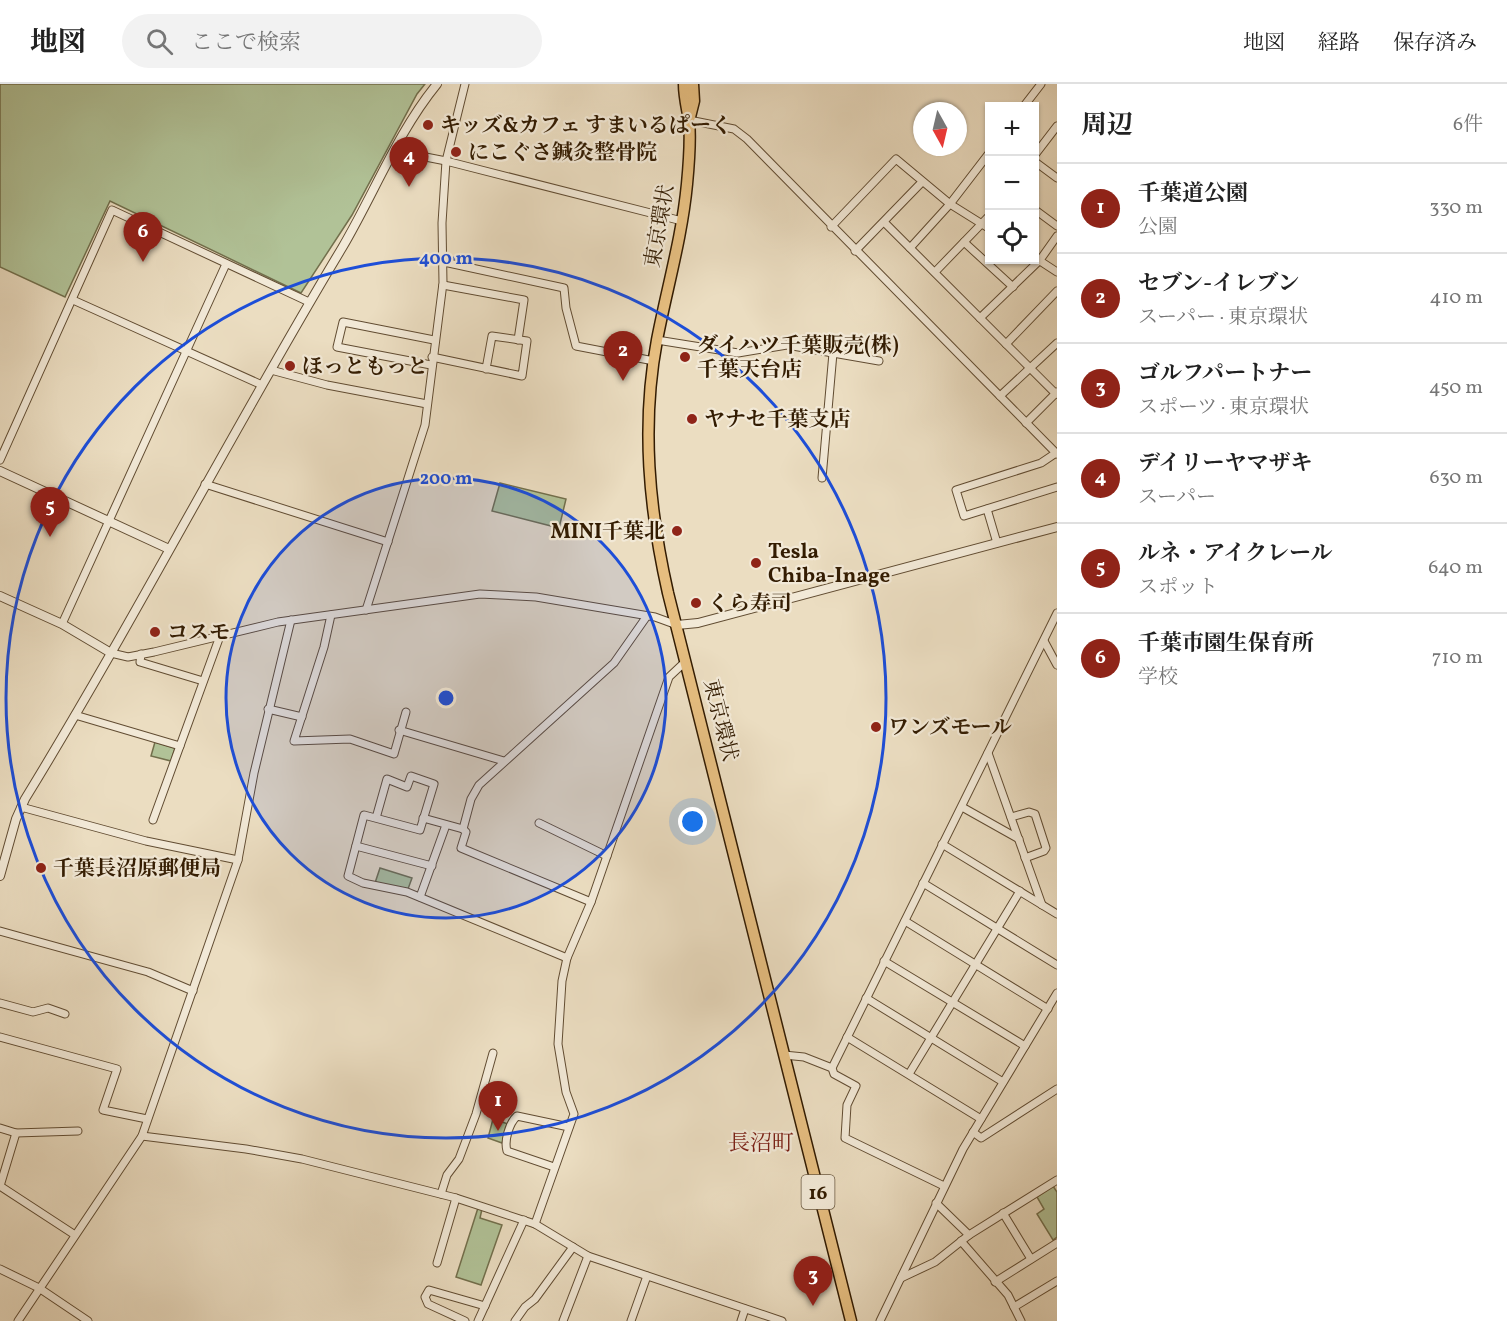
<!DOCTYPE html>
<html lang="ja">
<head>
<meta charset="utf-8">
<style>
  body { margin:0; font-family:Vollkorn,"Noto Serif JP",serif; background:#f2f2f2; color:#222 }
  .controls { position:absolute; right:18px; top:18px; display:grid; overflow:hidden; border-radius:0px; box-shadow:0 2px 4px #0004 }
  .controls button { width:54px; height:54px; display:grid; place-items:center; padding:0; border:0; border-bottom:2px solid #e0e0e0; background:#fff; color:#222; font:30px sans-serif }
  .compass { position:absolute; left:913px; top:18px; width:54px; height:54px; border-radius:50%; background:#fff; box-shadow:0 2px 4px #0004; rotate:172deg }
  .you { position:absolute; left:693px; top:738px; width:21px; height:21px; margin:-15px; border:4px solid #fff; border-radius:50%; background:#1a73e8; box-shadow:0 0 0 9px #1a73e833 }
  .badge { display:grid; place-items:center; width:39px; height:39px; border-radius:50%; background:#8f2418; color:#fff; font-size:20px; font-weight:700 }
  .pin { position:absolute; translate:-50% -50px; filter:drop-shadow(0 2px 3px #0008) }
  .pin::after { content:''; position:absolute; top:32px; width:21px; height:18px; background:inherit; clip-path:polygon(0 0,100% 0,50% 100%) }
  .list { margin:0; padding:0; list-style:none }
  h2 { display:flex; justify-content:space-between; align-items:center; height:78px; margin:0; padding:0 24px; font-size:26px }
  h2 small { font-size:20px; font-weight:400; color:#767676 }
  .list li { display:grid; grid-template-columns:39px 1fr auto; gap:18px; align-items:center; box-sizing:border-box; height:90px; padding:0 24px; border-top:2px solid #e0e0e0 }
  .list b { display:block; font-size:22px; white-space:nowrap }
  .list p { margin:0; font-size:20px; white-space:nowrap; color:#767676 }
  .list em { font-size:20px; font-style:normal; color:#767676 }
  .icon { flex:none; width:33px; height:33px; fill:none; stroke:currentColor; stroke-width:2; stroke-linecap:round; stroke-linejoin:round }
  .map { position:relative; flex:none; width:1057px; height:1237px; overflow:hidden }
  header { display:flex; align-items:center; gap:36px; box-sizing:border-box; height:84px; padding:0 30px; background:#fff; border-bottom:2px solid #e0e0e0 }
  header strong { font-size:28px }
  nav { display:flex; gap:33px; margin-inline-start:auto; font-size:21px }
  .search { width:420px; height:54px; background:#f2f2f2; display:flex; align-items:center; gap:15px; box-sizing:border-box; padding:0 21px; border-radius:33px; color:#767676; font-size:22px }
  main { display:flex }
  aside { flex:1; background:#fff }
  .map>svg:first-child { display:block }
  .green { fill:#b1c297; stroke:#726f4c; stroke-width:1.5 }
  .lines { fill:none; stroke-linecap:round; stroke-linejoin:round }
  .minor-casing { stroke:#614c32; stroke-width:9 }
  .tertiary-casing { stroke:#614c32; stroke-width:10 }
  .trunk-casing { stroke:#331c02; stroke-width:13 }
  .minor { stroke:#f2e9d7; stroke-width:7 }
  .tertiary { stroke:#f2e9d7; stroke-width:8 }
  .trunk { stroke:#e6be80; stroke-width:10 }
  .ring { fill:none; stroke:#1d4ed8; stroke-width:3 }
  .poi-dot { fill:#8f2418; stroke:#f2e9d7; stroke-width:2 }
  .labels { text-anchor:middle; stroke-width:4.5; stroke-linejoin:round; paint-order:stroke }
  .shield { fill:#f2e9d7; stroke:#6c5a42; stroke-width:1.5 }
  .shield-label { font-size:20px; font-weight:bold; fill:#331c02 }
  .poi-label { font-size:21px; font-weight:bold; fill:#331c02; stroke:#f2e9d7; text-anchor:start }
  .street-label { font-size:21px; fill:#331c02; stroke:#f2e9d7 }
  .neighbourhood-label { font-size:22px; fill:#7a1f14; stroke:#f2e9d7 }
  .centre { fill:#1d4ed8; stroke:#f2e9d7; stroke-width:3 }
  .ring-label { font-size:18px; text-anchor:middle; font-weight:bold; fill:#1d4ed8; stroke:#f2e9d7; stroke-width:4.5; stroke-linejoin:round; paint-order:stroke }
</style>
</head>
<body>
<header>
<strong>地図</strong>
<div class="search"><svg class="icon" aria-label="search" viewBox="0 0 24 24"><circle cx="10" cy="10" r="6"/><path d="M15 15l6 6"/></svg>ここで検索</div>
<nav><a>地図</a><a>経路</a><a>保存済み</a></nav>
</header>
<main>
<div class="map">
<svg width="1057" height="1237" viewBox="0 0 1057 1237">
  <rect width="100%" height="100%" fill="#ebddc1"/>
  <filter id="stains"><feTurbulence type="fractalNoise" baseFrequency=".00333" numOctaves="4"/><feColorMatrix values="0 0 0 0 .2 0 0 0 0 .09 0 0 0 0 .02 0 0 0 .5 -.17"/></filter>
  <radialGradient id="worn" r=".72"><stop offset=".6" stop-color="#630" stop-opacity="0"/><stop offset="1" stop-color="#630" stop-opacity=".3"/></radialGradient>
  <g class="green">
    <polygon points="0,0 425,0 417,10 352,131 301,209 110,117 65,213 0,183"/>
    <polygon points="500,399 566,415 559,444 492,427"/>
    <polygon points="155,658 175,664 171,677 151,672"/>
    <polygon points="380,784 412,794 408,805 375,799"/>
    <polygon points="493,1035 508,1040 502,1059 488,1054"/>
    <polygon points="1053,1102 1057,1108 1057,1153 1053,1156 1037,1130 1044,1125 1037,1113"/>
    <polygon points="478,1124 482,1125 480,1134 502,1141 481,1201 456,1193"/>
  </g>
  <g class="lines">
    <g class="minor-casing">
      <g id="minor">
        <polyline points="1024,22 1041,0"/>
        <polyline points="689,36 734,45 747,55 1057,370"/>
        <polyline points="395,67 446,77 682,137"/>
        <polyline points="1034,72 1057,42"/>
        <polyline points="1034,77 1057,94"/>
        <polyline points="1034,125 1057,142"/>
        <polyline points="885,139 1056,310"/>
        <polyline points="831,143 896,75 950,120 990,145"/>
        <polyline points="964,158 1013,203"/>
        <polyline points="910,164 950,120 990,68"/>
        <polyline points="855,167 922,98"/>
        <polyline points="1034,173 1057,188"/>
        <polyline points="444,178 564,204 566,224 576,262 654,277"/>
        <polyline points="935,188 990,131"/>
        <polyline points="443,201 524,216 518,256"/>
        <polyline points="73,216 262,301"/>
        <polyline points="980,234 1040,176 1057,152"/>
        <polyline points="657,256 738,269 787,261 879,277"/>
        <polyline points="1006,260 1057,207"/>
        <polyline points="432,273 522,292 527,257 492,252 486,285"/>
        <polyline points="431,281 337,263 343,238 434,256"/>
        <polyline points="271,286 327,301 427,320"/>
        <polyline points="1000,312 1057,259"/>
        <polyline points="1026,339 1057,308"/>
        <polyline points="1056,369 1041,379 956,406 964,432 1057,403"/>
        <polyline points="0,376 112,126 309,218"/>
        <polyline points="822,394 833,269"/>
        <polyline points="205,400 388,458"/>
        <polyline points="987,425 997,459"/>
        <polyline points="366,526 425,341 443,199 442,139 446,77 465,0"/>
        <polyline points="331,531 324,563 294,657 350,655 394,670 406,628"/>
        <polyline points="62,540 226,180"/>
        <polyline points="1044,557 1057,581"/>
        <polyline points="111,569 128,573 154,568 278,538 480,510 536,513 655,533 677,541"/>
        <polyline points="141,570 140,578 203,597"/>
        <polyline points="268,625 302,633"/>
        <polyline points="75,631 180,662"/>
        <polyline points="399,646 504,677"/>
        <polyline points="988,669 1042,821"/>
        <polyline points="21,723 146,757 238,776"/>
        <polyline points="962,723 1019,755"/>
        <polyline points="1011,733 1029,728 1035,730 1046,764 1044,767 1025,774"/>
        <polyline points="376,734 387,695 407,703 411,692 434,700 420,746 364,731 348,792 363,799 407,808 567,874"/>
        <polyline points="423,734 463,745"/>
        <polyline points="153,736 220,552"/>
        <polyline points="539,739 607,772"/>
        <polyline points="942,760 1057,830"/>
        <polyline points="356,762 432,782"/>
        <polyline points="923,799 1057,881"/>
        <polyline points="420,813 446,741"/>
        <polyline points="591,818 461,764 466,748 463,745 471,715 479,701 614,579 647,532"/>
        <polyline points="905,837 1048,925"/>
        <polyline points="0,847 148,888 193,907"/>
        <polyline points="884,877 1025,962"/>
        <polyline points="866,914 1003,998"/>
        <polyline points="0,919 33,928 48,924 65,930"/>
        <polyline points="0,953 117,985 103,1026 147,1035"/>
        <polyline points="847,953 981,1035"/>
        <polyline points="784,971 804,973 832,984 834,990 856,1002 847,1021 845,1054 944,1102"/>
        <polyline points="832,984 1057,529"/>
        <polyline points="909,990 1020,807"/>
        <polyline points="0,1044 16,1049 78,1047"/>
        <polyline points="973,1048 981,1054 1057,1005"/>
        <polyline points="142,1052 246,1065 302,1075 456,1114 535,1140 588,1172 782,1237"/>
        <path d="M554,1083L507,1067C504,1057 509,1039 517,1032L569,1043"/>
        <polyline points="0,1102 75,1151"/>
        <polyline points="0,1102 16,1049"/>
        <polyline points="441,1110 447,1091 459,1075 476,1030 493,969"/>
        <polyline points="936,1119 969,1151"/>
        <polyline points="1003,1129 1031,1175"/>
        <polyline points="535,1140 574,1030 566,1008 558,960 562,897 567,874 591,818 669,593 686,577"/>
        <polyline points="961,1157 1008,1211 1021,1237"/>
        <polyline points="437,1179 456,1114"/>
        <polyline points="0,1185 39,1204 88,1237"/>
        <polyline points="901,1194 935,1178 969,1151 1057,1096"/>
        <polyline points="995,1198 1057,1159"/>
        <polyline points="1014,1223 1057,1197"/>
        <polyline points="18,1237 142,1052 238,776 254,689 291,536"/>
        <polyline points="465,1237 428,1220 425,1213 429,1206 485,1222"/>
        <polyline points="478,1237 524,1136"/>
        <polyline points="515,1237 525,1223 535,1215 573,1163"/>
        <polyline points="563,1237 588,1172"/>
        <polyline points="631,1237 647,1192"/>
        <polyline points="741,1237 745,1225"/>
        <polyline points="880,1237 963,1065 1057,909"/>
      </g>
    </g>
    <g class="tertiary-casing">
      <g id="tertiary">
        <polyline points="0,387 169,465"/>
        <polyline points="0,512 62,540 111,569"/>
        <polyline points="677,541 698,539 1057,443"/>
        <path d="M0,792L16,735L25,715C136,534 233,345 342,164C374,110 397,49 437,0"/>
      </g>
    </g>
    <g class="trunk-casing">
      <g id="trunk">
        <path d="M684,0C684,13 687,24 689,36C691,56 689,79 687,100C682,153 667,204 657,256C641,341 649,425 668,509L851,1237"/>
        <polyline points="690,33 694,17 693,0"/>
      </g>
    </g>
    <use href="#minor" class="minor"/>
    <use href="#tertiary" class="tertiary"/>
    <use href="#trunk" class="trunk"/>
  </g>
  <circle cx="446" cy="614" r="220" fill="#1d4ed8" fill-opacity=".12"/>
  <g class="ring">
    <circle cx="446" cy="614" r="220"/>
    <circle cx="446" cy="614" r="440"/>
  </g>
  <g class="poi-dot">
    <circle cx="428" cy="41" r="6"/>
    <circle cx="456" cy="68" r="6"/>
    <circle cx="685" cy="273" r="6"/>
    <circle cx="290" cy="282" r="6"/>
    <circle cx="692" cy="335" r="6"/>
    <circle cx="677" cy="447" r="6"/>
    <circle cx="756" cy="479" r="6"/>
    <circle cx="696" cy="519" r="6"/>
    <circle cx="155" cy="548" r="6"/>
    <circle cx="876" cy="643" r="6"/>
    <circle cx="41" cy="784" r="6"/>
  </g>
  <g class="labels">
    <rect class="shield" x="801.5" y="1091" width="33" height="34" rx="4.5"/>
    <g class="shield-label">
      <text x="818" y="1115">16</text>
    </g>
    <g class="poi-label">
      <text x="440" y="48">キッズ&amp;カフェ すまいるぱーく</text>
      <text x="468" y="75">にこぐさ鍼灸整骨院</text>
      <text x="697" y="268">ダイハツ千葉販売(株)<tspan x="697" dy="24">千葉天台店</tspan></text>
      <text x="302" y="289">ほっともっと</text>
      <text x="704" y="342">ヤナセ千葉支店</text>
      <text x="665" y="454" text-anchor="end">MINI千葉北</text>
      <text x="768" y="474">Tesla<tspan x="768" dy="24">Chiba-Inage</tspan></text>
      <text x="708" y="526">くら寿司</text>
      <text x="167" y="555">コスモ</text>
      <text x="888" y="650">ワンズモール</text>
      <text x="53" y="791">千葉長沼原郵便局</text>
    </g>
    <g class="street-label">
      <text transform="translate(659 142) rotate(-80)" y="7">東京環状</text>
      <text transform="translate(721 636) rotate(76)" y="7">東京環状</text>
    </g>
    <g class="neighbourhood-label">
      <text x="761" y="1066">長沼町</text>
    </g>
  </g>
  <circle cx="446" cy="614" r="9" class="centre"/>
  <g class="ring-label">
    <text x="446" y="180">400 m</text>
    <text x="446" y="400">200 m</text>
  </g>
  <rect width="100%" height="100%" filter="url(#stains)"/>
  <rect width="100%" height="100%" fill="url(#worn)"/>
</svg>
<div class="controls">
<button>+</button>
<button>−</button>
<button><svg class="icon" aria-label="locate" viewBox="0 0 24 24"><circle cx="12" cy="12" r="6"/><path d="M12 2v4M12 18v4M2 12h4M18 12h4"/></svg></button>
</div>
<svg class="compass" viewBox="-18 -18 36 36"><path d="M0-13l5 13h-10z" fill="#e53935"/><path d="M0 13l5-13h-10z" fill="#767676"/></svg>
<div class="you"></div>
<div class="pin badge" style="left:498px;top:1047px">1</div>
<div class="pin badge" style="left:623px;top:297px">2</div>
<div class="pin badge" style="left:813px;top:1222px">3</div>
<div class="pin badge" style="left:409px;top:103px">4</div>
<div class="pin badge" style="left:50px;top:453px">5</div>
<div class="pin badge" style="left:143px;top:178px">6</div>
</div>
<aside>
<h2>周辺<small>6件</small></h2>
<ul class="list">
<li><span class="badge">1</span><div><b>千葉道公園</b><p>公園</p></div><em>330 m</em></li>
<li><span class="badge">2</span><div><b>セブン-イレブン</b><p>スーパー · 東京環状</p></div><em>410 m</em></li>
<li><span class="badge">3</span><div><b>ゴルフパートナー</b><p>スポーツ · 東京環状</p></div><em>450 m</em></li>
<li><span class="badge">4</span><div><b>デイリーヤマザキ</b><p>スーパー</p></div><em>630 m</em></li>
<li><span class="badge">5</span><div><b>ルネ・アイクレール</b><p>スポット</p></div><em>640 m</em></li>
<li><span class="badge">6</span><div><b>千葉市園生保育所</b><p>学校</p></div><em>710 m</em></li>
</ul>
</aside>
</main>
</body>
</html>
